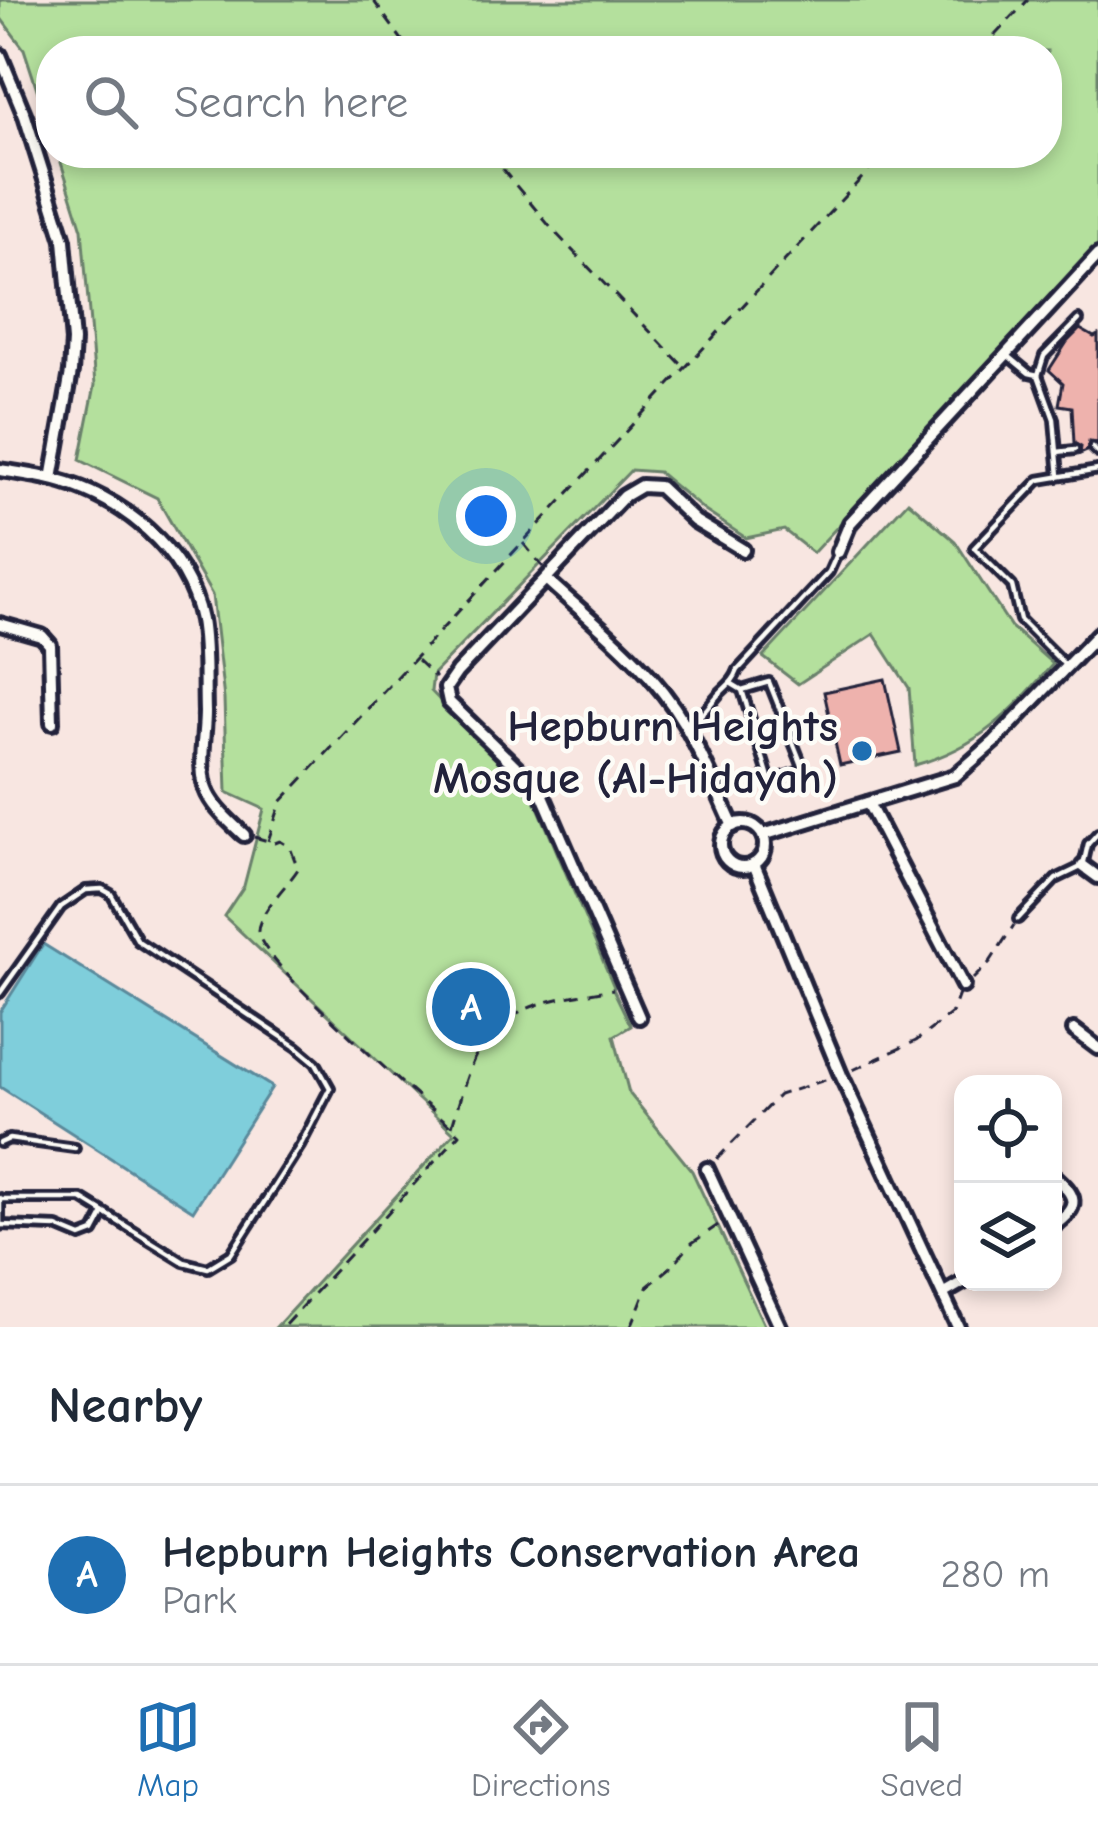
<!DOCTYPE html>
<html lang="en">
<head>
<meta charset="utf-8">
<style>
  body { margin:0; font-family:"Comic Neue",sans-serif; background:#f2f2f3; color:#1f2937 }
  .controls { position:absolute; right:36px; bottom:36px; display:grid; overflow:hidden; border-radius:24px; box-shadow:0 6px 18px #0003 }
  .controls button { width:108px; height:108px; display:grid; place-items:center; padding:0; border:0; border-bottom:3px solid #e0e1e3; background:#fff; color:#1f2937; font:60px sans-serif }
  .you { position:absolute; left:486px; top:516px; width:42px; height:42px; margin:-30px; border:9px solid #fff; border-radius:50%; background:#1a73e8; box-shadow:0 0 0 18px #1a73e833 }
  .badge { display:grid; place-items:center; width:78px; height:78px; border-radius:50%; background:#1f6fb2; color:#fff; font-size:39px; font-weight:700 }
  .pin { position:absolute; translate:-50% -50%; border:6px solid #fff; box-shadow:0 3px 12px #0006 }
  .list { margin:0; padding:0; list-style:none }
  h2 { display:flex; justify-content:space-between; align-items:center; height:156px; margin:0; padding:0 48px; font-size:51px }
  h2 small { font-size:39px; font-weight:400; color:#747a83 }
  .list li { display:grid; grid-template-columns:78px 1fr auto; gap:36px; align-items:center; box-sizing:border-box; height:180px; padding:0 48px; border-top:3px solid #e0e1e3 }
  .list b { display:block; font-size:45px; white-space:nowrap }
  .list p { margin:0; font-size:39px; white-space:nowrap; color:#747a83 }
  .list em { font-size:39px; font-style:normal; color:#747a83 }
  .icon { flex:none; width:66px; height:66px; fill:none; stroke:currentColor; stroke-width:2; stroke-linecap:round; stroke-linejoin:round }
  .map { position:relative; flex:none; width:1098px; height:1327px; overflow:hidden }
  .search { position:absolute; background:#fff; box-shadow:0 6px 18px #0003; left:36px; right:36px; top:36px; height:132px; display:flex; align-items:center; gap:30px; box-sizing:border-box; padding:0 42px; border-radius:48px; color:#747a83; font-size:45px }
  .sheet { height:336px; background:#fff }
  nav { display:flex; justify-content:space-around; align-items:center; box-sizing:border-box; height:168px; border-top:3px solid #e0e1e3; background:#fff; font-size:33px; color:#747a83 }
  nav a { display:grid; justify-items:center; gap:6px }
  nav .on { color:#1f6fb2 }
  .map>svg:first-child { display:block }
  .green { fill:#b4e09d; stroke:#6b816c; stroke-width:3 }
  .water { fill:#7fcedb; stroke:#5a899b; stroke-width:3 }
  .building { fill:#eeb2ad; stroke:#22223b; stroke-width:3 }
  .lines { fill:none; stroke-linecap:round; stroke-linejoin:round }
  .service-casing { stroke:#22223b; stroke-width:14 }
  .minor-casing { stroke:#22223b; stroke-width:20 }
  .path { stroke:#22223b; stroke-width:3; stroke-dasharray:12 9; stroke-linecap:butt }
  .service { stroke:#fdfcf7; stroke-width:4.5 }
  .minor { stroke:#fdfcf7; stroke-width:10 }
  .poi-dot { fill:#1f6fb2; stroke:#fdfcf7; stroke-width:4.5 }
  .labels { text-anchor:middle; stroke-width:9; stroke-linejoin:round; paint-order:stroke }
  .poi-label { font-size:45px; font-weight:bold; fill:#22223b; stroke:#fdfcf7; text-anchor:end }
</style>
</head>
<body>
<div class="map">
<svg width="1098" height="1327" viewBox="0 0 1098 1327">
  <rect width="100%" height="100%" fill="#f8e6e1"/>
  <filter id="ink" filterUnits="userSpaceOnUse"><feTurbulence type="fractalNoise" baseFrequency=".00833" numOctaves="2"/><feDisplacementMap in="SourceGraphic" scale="24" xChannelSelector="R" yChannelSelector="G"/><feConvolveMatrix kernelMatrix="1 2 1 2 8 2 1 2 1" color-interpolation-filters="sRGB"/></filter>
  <g filter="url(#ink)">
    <g class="green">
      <polygon points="0,0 1098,0 1098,245 813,553 784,530 746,538 705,511 658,472 631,470 433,674 431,691 535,800 614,987 613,989 631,1026 614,1036 629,1093 692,1171 765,1327 276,1327 454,1133 224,916 244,886 264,809 227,792 224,699 212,595 157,498 80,460 95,385 82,229 58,153 1047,153 1047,51 51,51 51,132 24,49 0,17"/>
      <path d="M908,501L955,541L1011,627L1053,664C1010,713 980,747 915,765L909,688L874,634L798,684L763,657Z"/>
    </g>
    <polygon class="water" points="43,944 272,1087 193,1211 0,1087 0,1012"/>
    <g class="building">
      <polygon points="1080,329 1094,337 1098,335 1098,443 1089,442 1087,451 1080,454 1081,447 1074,443 1072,407 1059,405 1063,383 1049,370 1067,342"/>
      <polygon points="885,679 901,752 840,765 824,692"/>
    </g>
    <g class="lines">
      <g class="service-casing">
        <g id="service">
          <polyline points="1006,354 1029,373 1038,375 1054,419 1059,476"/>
          <polyline points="1038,375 1044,356 1079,320"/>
          <polyline points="1093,448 1098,453"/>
          <polyline points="1057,452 1075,450"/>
          <polyline points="1067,667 1020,620 1012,586 974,548 1039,480 1098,470"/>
          <polyline points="732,684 742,690 770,781 804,770 769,682 742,690"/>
          <path d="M685,724C707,713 703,712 718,695C727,685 733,683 738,670L829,572L838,552"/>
          <polyline points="1018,919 1056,879 1083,866 1088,844 1098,833"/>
          <polyline points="0,993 61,907 86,890 102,889 111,894 138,941 297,1047 316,1063 330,1088 300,1146 231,1254 208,1268 184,1262 82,1199 1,1199"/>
          <polyline points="0,1143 9,1139 75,1148"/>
          <polyline points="0,1198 0,1226"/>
          <polyline points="1,1225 57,1227 81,1237 94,1232 104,1213"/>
        </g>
      </g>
      <g class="minor-casing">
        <g id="minor">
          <polyline points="0,55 25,116 64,240 73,341 71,372 52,479"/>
          <path d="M0,470C18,473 37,475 55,480C121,497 187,549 201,620C206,649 204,682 205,712C205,737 197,771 208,794C216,810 231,823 244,835"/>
          <polyline points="838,552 850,523 1098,255"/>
          <path d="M547,580C595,624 651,666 684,723C703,755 717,792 733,826"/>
          <polyline points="0,624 42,636 50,645 52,723"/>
          <polyline points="868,803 963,986"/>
          <circle cx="743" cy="845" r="22"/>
          <polyline points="763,835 955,776 994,742 1098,634"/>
          <polyline points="754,864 841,1075 958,1327"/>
          <polyline points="1083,866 1098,877"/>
          <polyline points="639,1017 541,791 449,702 446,688 457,672 624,496 641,486 659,487 695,521 743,550"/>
          <polyline points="1074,1030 1098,1048"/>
          <polyline points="707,1169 780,1327"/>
          <path d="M1053,1175C1077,1196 1081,1206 1053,1226"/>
          <polyline points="944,1293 963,1282"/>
        </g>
      </g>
      <g class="path">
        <polyline points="373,0 410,51"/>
        <polyline points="980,51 1028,0"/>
        <polyline points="489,153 552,229 684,367"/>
        <polyline points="523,543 543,567"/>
        <polyline points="417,660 436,678"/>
        <path d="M254,837L275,843L280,841L290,847L298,869C288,885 258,913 258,931C259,964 427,1104 460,1134L283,1327"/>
        <polyline points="268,841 281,802 885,153"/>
        <polyline points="973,979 990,962 1014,925"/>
        <polyline points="853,1070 916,1041 952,1013 959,994"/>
        <path d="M452,1126C459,1103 465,1077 476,1055C502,1002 562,998 613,989"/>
        <polyline points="717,1159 779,1095 828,1079"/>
        <polyline points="631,1327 647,1287 671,1267 692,1243 721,1223"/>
      </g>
      <use href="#service" class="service"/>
      <use href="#minor" class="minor"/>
    </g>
  </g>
  <circle class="poi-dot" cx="862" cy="751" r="12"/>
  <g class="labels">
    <g class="poi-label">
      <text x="838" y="741">Hepburn Heights<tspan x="838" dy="52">Mosque (Al-Hidayah)</tspan></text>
    </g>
  </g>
</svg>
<div class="controls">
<button><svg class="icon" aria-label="locate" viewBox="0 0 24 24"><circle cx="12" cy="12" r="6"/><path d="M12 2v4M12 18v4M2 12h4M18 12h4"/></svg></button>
<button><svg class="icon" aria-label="layers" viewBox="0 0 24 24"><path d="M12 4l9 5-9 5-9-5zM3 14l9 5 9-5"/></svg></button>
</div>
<div class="you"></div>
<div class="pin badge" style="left:471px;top:1007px">A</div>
<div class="search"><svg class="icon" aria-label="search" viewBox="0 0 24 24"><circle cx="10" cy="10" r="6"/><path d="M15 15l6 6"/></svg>Search here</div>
</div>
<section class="sheet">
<h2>Nearby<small></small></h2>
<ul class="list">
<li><span class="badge">A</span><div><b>Hepburn Heights Conservation Area</b><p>Park</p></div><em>280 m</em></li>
</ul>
</section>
<nav>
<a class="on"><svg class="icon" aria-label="map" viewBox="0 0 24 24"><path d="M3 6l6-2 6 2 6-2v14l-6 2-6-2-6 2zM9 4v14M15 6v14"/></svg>Map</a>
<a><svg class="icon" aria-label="directions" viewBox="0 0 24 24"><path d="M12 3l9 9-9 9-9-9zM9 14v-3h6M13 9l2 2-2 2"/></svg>Directions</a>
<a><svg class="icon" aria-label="saved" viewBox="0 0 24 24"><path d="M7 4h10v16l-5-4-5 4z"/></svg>Saved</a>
</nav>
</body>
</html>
